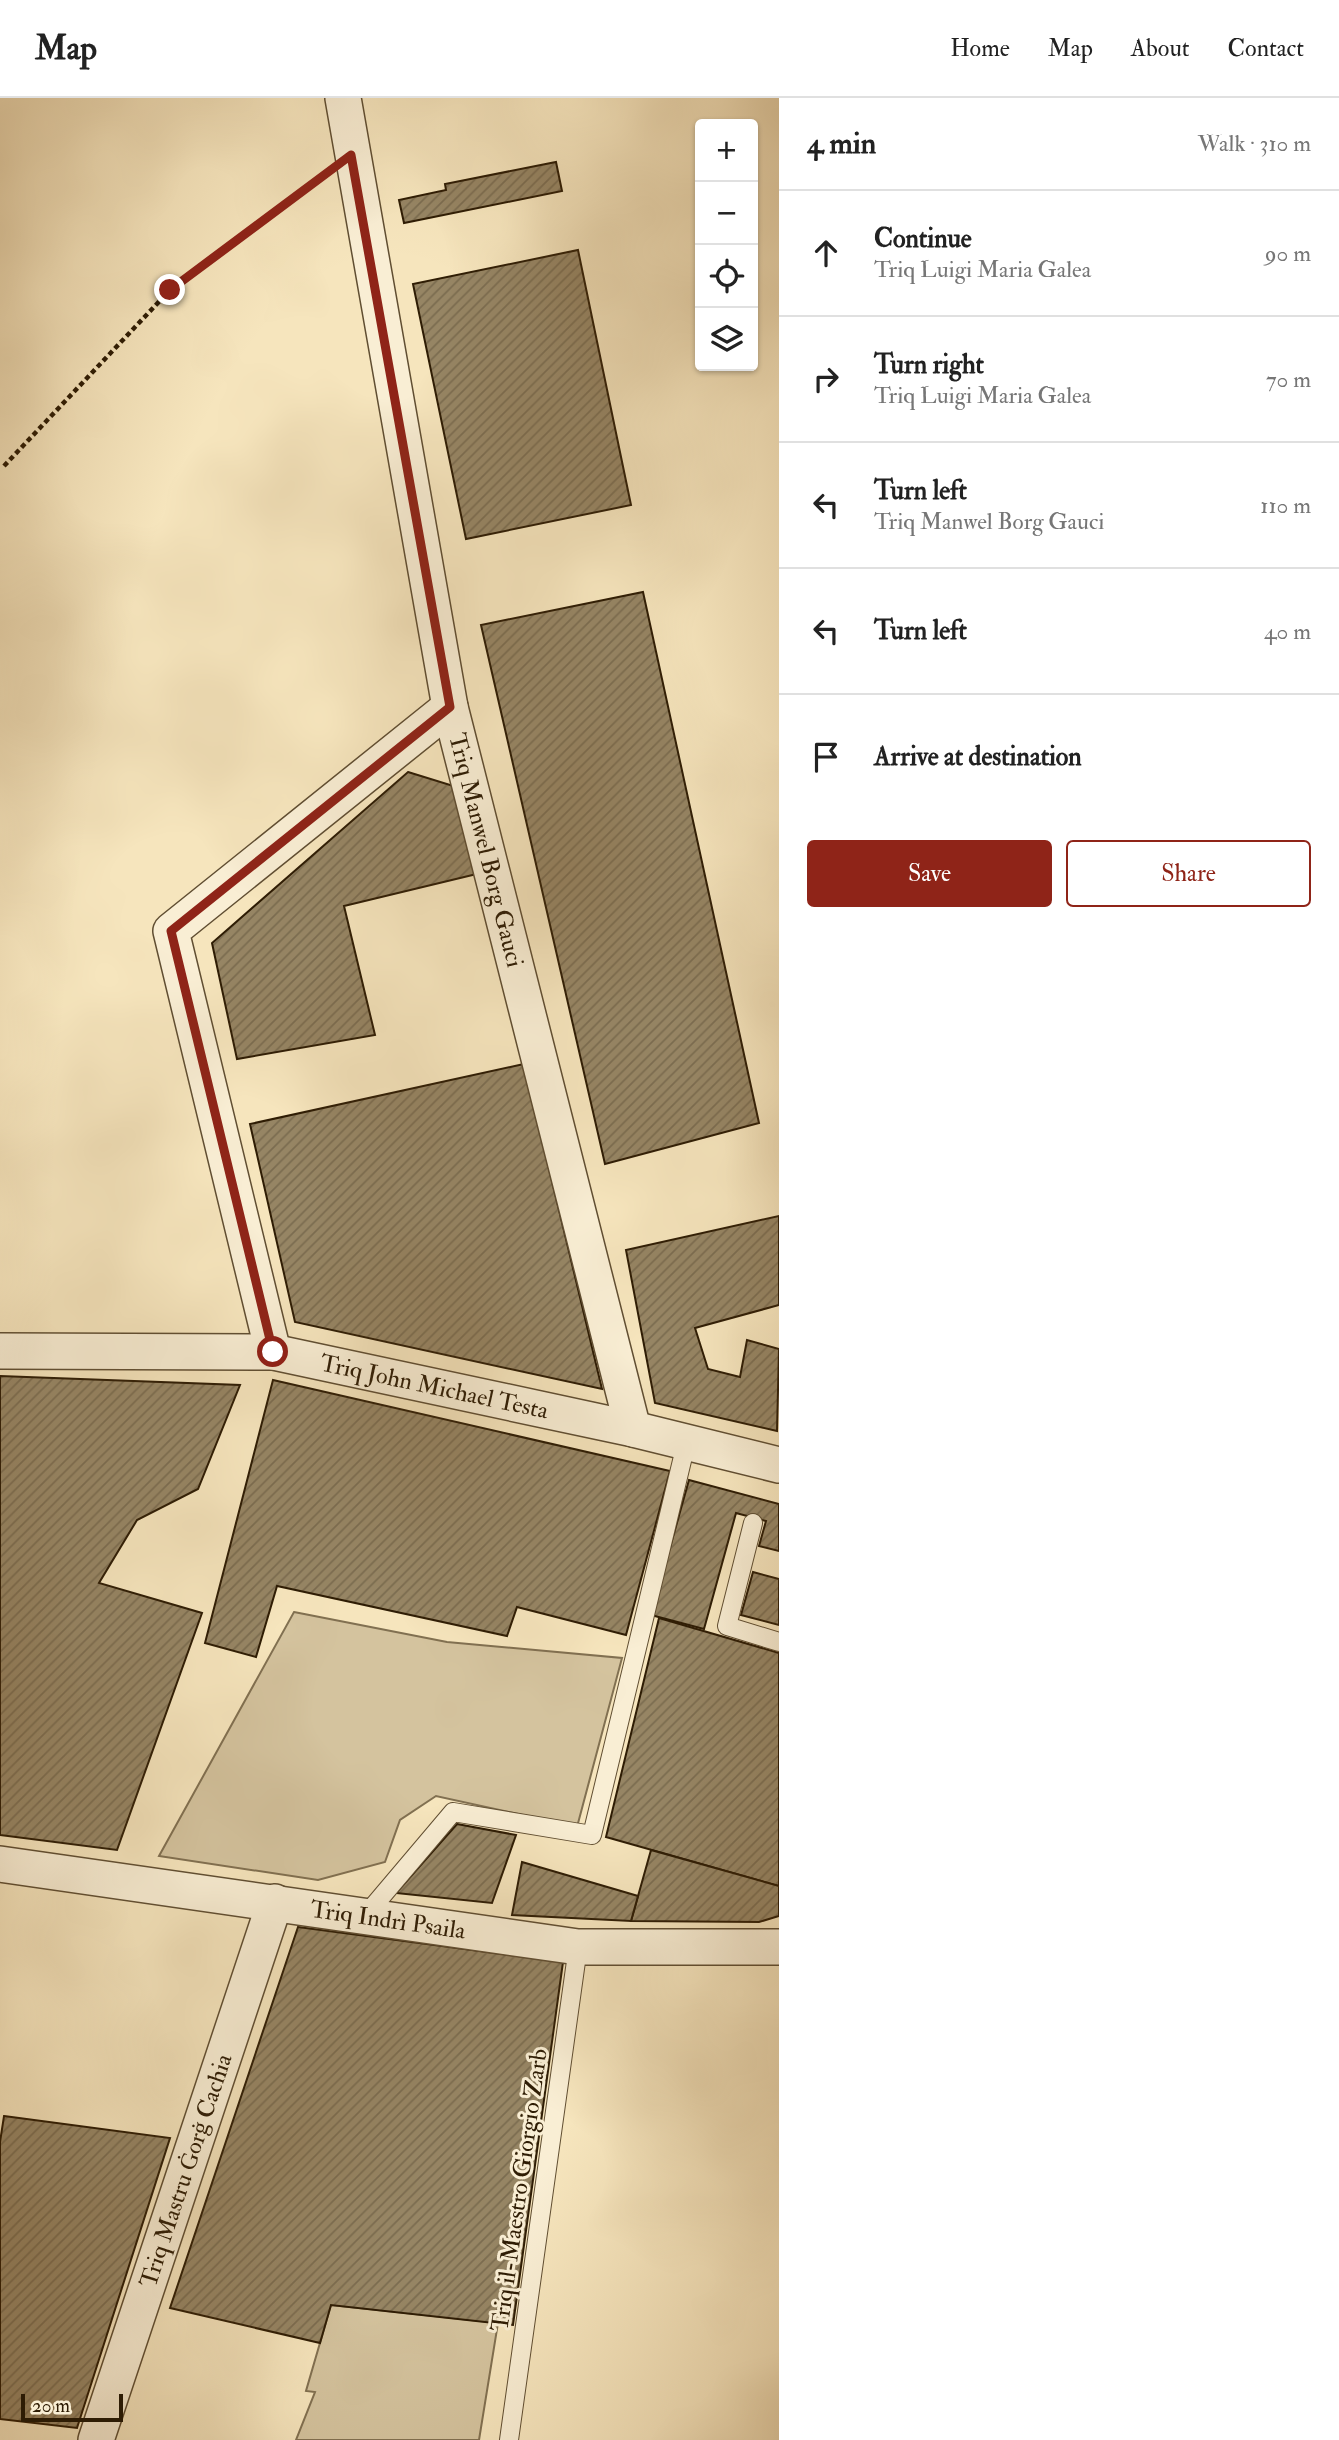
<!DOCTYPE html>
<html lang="en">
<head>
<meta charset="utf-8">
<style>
  body { margin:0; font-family:"IM FELL Double Pica",serif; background:#f6f6f6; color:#222 }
  .controls { position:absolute; right:21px; top:21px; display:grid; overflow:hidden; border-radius:7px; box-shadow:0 2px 5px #0004 }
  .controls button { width:63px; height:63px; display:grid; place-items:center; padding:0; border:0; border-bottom:2px solid #e0e0e0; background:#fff; color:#222; font:35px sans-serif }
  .scale { position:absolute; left:21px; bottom:18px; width:102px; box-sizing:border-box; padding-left:7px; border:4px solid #2e1c04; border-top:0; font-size:19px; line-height:24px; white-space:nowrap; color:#2e1c04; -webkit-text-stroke:5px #f9eed4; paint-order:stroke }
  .stop { position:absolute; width:21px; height:21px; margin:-16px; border:5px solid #8f2418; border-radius:50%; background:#fff }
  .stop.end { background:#8f2418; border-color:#fff; box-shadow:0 2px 7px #0008 }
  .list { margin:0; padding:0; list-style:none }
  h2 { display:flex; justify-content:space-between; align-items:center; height:91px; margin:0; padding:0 28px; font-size:30px }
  h2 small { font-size:23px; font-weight:400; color:#767676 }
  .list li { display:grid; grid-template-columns:46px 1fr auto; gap:21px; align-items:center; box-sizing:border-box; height:126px; padding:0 28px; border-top:2px solid #e0e0e0 }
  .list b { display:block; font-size:26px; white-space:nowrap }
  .list p { margin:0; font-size:23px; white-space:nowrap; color:#767676 }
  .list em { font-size:23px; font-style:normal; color:#767676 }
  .actions { display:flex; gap:14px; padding:21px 28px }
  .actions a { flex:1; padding:16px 0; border:2px solid #8f2418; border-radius:7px; text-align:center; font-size:24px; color:#8f2418 }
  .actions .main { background:#8f2418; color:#fff }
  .icon { flex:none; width:38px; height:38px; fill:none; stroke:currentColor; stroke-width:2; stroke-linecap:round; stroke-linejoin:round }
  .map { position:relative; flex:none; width:779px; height:2342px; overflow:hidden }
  header { display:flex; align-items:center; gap:42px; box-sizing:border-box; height:98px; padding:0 35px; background:#fff; border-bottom:2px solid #e0e0e0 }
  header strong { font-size:33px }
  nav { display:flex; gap:38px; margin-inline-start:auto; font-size:24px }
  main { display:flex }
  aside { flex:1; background:#fff }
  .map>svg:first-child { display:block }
  .green { fill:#d4c39e; stroke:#817051; stroke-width:2 }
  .building { fill:url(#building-hatch); stroke:#2e1c04; stroke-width:2 }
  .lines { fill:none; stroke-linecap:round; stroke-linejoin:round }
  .lane-casing { stroke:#604e32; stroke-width:20 }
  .street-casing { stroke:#604e32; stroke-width:38 }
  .path { stroke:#2e1c04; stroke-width:4.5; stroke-dasharray:5 3.5; stroke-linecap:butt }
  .lane { stroke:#f9eed4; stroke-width:18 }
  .street { stroke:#f9eed4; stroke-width:35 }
  .route { stroke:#8f2418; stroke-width:9 }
  .labels { text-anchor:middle; stroke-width:6; stroke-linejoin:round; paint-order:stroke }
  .street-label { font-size:24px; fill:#2e1c04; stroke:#f9eed4 }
</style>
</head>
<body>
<header>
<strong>Map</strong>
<nav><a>Home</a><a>Map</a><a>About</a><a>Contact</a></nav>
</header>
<main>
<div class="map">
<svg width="779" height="2342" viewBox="0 0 779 2342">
  <defs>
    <pattern id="building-hatch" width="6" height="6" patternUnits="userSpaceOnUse" patternTransform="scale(1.75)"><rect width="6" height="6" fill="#968564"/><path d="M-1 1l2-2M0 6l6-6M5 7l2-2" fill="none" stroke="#7b6c50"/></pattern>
  </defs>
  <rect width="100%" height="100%" fill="#f6e5bd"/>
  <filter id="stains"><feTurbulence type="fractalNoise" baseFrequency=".00286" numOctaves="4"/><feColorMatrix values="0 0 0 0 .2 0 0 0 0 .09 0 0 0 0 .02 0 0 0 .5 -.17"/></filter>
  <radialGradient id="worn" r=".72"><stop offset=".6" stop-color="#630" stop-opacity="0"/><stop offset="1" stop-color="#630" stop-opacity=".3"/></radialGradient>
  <g class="green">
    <polygon points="294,1514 447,1544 622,1560 577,1729 436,1698 400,1722 385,1764 318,1782 159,1758"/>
    <polygon points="331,2207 498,2225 479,2342 296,2342 315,2294 306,2293"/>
  </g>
  <g class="building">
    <polygon points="556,64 562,93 404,125 399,102 446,92 445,86"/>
    <polygon points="578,152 631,407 466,441 413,186"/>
    <polygon points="643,494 759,1025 605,1066 481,527"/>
    <polygon points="408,674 460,690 485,774 344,808 375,937 237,961 212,845"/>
    <polygon points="524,966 602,1291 295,1224 250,1026"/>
    <polygon points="779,1118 779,1207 695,1230 708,1271 740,1279 747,1242 779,1251 777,1333 655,1305 626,1152"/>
    <polygon points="0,1278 240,1287 198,1391 137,1422 99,1485 202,1515 117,1752 0,1737"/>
    <polygon points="273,1282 670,1373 626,1537 517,1509 507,1538 277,1488 256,1559 205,1545"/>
    <polygon points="689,1382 779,1406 779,1453 759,1448 766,1423 736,1415 704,1531 651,1517"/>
    <polygon points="753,1474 779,1481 779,1527 741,1517"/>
    <polygon points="659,1520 779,1555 779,1788 606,1739"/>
    <polygon points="457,1726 516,1737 492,1805 396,1795"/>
    <polygon points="651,1752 779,1788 779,1818 759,1824 631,1823"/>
    <polygon points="522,1764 638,1798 631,1823 512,1817"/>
    <polygon points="298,1829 563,1864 513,2227 331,2207 320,2245 170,2210"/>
    <polygon points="4,2018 170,2040 77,2330 0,2321 0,2044"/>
  </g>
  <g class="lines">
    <g class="lane-casing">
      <g id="lane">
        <polyline points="753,1425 727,1528 779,1544"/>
        <polyline points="365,1818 453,1714 592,1737 686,1346"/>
        <polyline points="509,2342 578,1849"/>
      </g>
    </g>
    <g class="street-casing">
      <g id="street">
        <path id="s1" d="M343,0L450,609L633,1331"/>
        <path id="s2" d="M0,1253L273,1254L633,1331L779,1367"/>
        <polyline points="273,1254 171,833 450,609"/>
        <path id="s3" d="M0,1766L578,1849H779"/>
        <path id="s4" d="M96,2342L275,1804"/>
      </g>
    </g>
    <polyline class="path" points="4,368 170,192 323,78"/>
    <use href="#lane" class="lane"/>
    <use href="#street" class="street"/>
  </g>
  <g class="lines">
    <polyline class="route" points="170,192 351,57 450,609 171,833 273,1254"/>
  </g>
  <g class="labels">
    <g class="street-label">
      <text dy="8" stroke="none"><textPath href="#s1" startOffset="766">Triq Manwel Borg Gauci</textPath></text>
      <text dy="8" stroke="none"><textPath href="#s2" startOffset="438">Triq John Michael Testa</textPath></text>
      <text dy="8" stroke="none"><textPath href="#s3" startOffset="392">Triq Indrì Psaila</textPath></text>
      <text dy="8" stroke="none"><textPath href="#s4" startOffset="284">Triq Mastru Ġorġ Cachia</textPath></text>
      <text transform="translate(519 2092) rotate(-82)" y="8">Triq il-Maestro Giorgio Zarb</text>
    </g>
  </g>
  <rect width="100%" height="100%" filter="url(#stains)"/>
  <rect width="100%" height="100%" fill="url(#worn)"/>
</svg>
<div class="controls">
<button>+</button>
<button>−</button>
<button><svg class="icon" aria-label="locate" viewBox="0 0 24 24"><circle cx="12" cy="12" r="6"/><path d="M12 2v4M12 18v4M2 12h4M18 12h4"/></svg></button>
<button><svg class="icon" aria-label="layers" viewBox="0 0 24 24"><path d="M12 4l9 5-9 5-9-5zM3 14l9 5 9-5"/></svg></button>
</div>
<div class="scale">20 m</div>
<div class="stop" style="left:273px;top:1254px"></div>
<div class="stop end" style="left:170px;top:192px"></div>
</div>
<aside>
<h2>4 min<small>Walk · 310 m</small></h2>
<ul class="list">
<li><svg class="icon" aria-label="ahead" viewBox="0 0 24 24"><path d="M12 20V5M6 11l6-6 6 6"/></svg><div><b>Continue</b><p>Triq Luigi Maria Galea</p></div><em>90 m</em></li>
<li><svg class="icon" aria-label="right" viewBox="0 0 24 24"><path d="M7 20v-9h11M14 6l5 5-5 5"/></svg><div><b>Turn right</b><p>Triq Luigi Maria Galea</p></div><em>70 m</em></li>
<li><svg class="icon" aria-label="left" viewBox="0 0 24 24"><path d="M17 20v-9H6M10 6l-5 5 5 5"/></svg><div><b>Turn left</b><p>Triq Manwel Borg Gauci</p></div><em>110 m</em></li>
<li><svg class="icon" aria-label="left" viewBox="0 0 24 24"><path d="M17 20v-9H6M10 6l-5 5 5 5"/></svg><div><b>Turn left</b></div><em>40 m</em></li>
<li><svg class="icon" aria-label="arrive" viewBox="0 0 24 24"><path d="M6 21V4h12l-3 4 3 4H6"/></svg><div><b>Arrive at destination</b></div></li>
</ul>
<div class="actions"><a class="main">Save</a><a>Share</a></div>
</aside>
</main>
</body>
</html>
